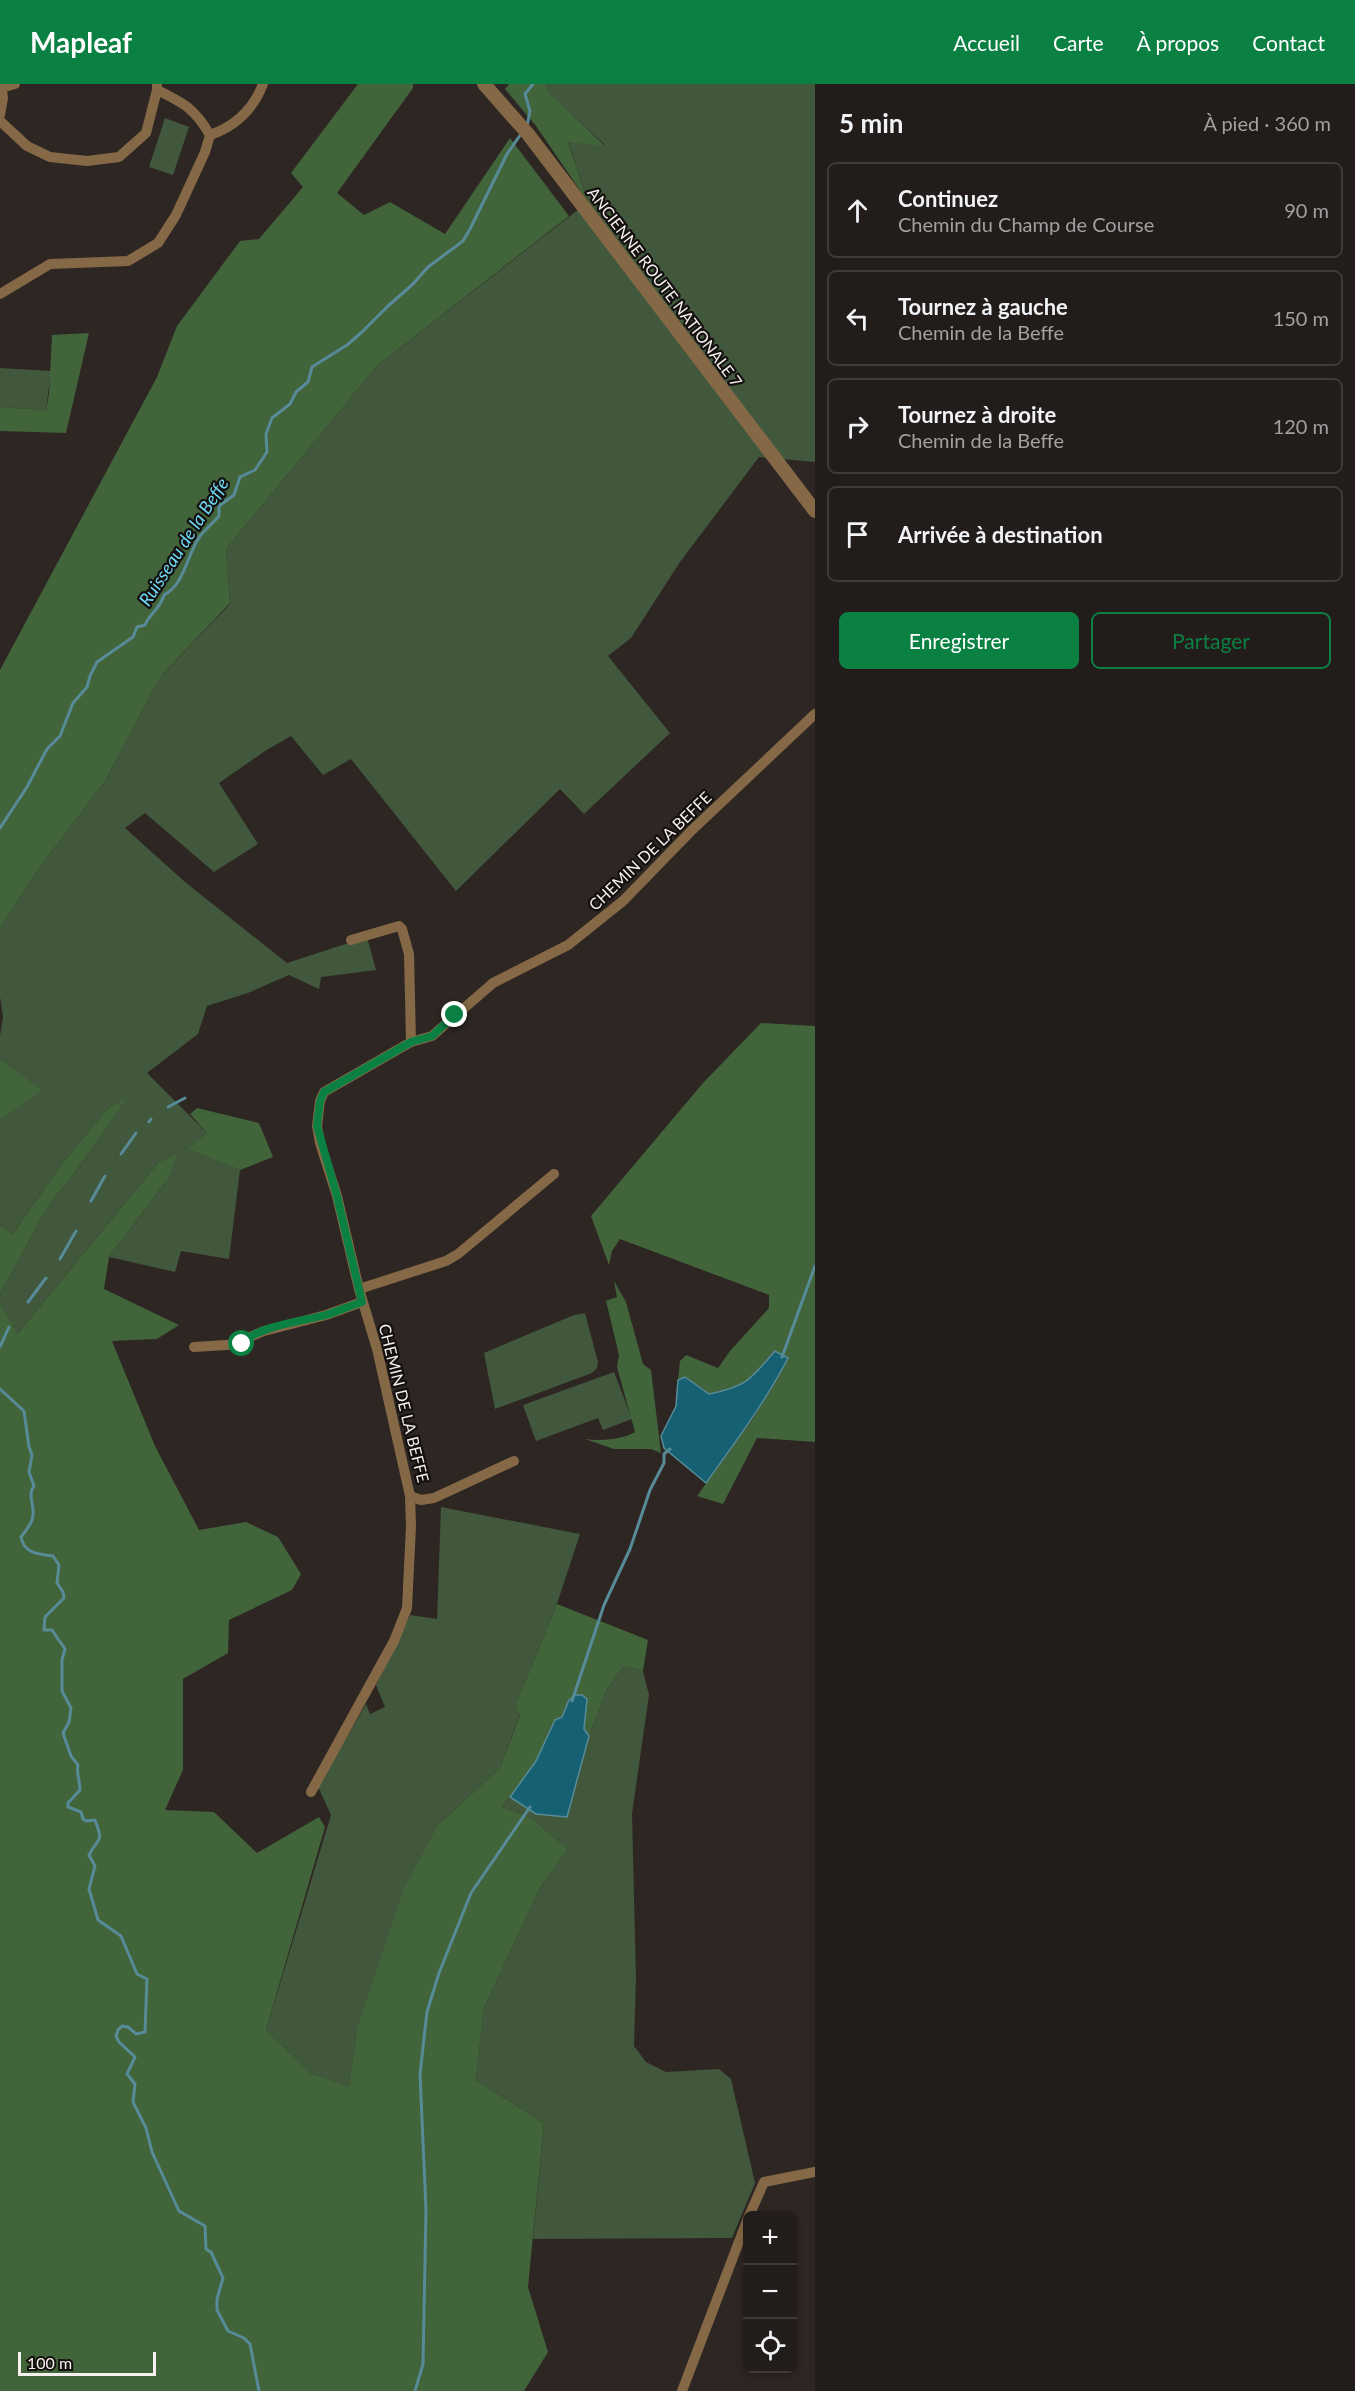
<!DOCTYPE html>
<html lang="fr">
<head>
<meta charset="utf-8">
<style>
  body { margin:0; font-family:Lato,sans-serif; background:#2e2927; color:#f1f3f6 }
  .controls { position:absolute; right:18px; bottom:18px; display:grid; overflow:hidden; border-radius:9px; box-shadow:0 3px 9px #0003 }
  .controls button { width:54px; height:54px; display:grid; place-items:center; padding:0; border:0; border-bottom:2px solid #3f3a39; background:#221c1a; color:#f1f3f6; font:30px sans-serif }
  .scale { position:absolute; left:18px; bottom:15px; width:138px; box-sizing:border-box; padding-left:6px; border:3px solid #f6f0ee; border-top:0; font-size:16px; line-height:21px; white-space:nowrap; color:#f6f0ee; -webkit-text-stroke:4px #14100f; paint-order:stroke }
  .stop { position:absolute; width:18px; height:18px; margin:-14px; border:4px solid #0b8043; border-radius:50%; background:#fff }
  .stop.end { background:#0b8043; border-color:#fff; box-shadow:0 2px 6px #0008 }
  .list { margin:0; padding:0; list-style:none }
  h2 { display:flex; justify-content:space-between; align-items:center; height:78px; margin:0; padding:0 24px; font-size:26px }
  h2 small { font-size:20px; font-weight:400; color:#a2a1a2 }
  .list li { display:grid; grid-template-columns:39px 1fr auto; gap:18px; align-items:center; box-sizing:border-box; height:96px; margin:0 12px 12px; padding:0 12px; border:2px solid #3f3a39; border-radius:9px }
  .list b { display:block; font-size:22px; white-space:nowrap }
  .list p { margin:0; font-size:20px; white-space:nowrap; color:#a2a1a2 }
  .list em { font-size:20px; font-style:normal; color:#a2a1a2 }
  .actions { display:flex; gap:12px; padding:18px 24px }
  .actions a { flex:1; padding:14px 0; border:2px solid #0b8043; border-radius:9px; text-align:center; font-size:21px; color:#0b8043 }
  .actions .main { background:#0b8043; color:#fff }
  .icon { flex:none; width:33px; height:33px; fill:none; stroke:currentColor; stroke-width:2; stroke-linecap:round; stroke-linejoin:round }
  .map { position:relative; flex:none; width:815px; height:2307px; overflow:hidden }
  header { display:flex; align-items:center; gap:36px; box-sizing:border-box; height:84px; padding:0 30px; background:#0b8043; color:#fff }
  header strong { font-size:28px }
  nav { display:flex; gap:33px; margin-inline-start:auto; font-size:21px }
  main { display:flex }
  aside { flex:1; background:#221c1a }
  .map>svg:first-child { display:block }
  .green { fill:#41583c }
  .forest { fill:#41643b }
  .water { fill:#156073; stroke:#588b98; stroke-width:1.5 }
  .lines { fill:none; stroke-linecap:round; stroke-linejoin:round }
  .stream { stroke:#588b98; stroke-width:3 }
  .minor { stroke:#856946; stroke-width:10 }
  .tertiary { stroke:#856946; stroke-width:14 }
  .route { stroke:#0b8043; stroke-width:8 }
  .labels { text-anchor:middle; stroke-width:4.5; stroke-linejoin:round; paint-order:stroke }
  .street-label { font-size:16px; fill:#f6f0ee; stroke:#14100f }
  .water-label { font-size:18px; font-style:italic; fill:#70d9f6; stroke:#14100f }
</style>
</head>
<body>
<header>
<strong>Mapleaf</strong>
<nav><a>Accueil</a><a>Carte</a><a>À propos</a><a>Contact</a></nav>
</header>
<main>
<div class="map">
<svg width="815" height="2307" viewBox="0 0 815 2307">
  <rect width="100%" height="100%" fill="#2e2623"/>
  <g class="green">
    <polygon points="546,0 815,0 815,378 759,373 680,478 631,554 608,572 670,649 584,730 560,705 456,807 351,675 323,691 291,652 265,667 219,699 258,760 214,788 145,729 125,744 185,798 287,879 367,853 376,886 321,893 319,905 289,891 248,909 207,922 198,950 147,989 207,1049 189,1065 240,1086 229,1175 181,1167 175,1188 109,1173 167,1096 158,1079 16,1251 0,1219 0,1210 47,1124 76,1087 126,1015 108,1024 57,1086 13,1150 0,1141 0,1036 41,1006 0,975 0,952 3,933 0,913 0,844 34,791 105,697 161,592 230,520 226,465 378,281 588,118 568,57 605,61 546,7"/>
    <polygon points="165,34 189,43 173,91 149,83"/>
    <polygon points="0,284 51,287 46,326 0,323"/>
    <polygon points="585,1229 598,1278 597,1284 592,1289 495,1325 484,1269 574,1231"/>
    <polygon points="614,1288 632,1335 603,1346 598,1334 536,1357 523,1321"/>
    <polygon points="441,1423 580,1450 557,1520 515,1622 520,1630 500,1684 438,1741 357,1944 349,2004 312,1990 266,1946 331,1731 318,1703 366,1620 370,1630 385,1623 376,1601 410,1531 437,1535"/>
    <polygon points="624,1582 643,1587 649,1611 632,1730 636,1894 634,1962 646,1978 666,1988 719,1985 731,1995 755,2099 732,2154 533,2155 544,2039 476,1996 484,1924 540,1804 568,1765 530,1733 502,1723 510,1713 536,1730 567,1732 589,1652 607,1605"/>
  </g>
  <g class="forest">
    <polygon points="358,0 413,0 413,4 337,109 364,131 390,118 445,150 510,54 569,132 378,281 226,465 230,519 161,592 105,697 34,791 0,844 0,586 157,293 177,242 240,157 259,155 303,103 291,89"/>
    <polygon points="509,0 546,0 547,7 605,62 568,58 588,118 536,42 505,5"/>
    <polygon points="89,249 66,349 0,347 0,323 46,326 49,310 52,251"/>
    <path d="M761,939L815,942V1358L757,1354L723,1420L697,1412L754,1333L775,1299V1267C750,1296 747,1302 709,1310L685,1293L678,1296L680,1277L686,1271L718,1284L730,1267L769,1224V1211L620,1155L612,1167L609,1181L591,1132L703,999Z"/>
    <polygon points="0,975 42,1006 0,1036"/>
    <polygon points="127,1014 76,1087 47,1124 0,1210 0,1141 13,1150 57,1086 108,1024"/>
    <polygon points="197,1024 259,1039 273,1073 240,1086 188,1065 207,1049 190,1030"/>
    <polygon points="178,1070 167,1096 109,1173 104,1205 179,1241 157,1255 112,1257 155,1362 199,1446 246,1438 278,1453 301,1490 292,1506 229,1536 228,1569 183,1595 183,1686 165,1726 214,1728 257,1769 319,1733 325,1743 266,1946 312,1990 349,2003 357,1944 404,1805 438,1741 500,1684 520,1631 515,1622 557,1520 648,1556 643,1587 624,1582 607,1605 589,1652 584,1645 587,1615 576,1611 569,1616 562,1633 555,1637 536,1677 502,1723 530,1733 568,1765 540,1804 484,1924 476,1996 544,2039 528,2203 548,2268 524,2307 0,2307 0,1219 17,1250 158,1079"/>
    <path d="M614,1197L626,1218L643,1280L651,1286L661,1369L651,1365H614L585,1355C601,1357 621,1356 635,1348L617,1283L619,1271L606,1217L617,1213Z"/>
  </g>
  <g class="water">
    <path d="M775,1267L788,1274C765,1319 735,1358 706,1399L664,1364L661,1352L676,1322L678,1296L685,1293L709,1310C747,1302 750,1296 775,1267Z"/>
    <polygon points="576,1611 582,1611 587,1615 584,1645 589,1652 567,1733 536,1730 510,1713 536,1677 555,1636 562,1633 569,1616"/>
  </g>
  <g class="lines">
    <g class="stream">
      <polyline points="527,42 530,27 525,10 533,0"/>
      <path d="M0,744L27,703L47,665L60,652L73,619L87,603L90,592L97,578L133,553L137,543L145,541C150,529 160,525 164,511C185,500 187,470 200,452C206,445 213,439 219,432V422L234,411L240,393L255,386L267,368L266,350L272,334L290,320L296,308L308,298L312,283L347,261L362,248L388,222L413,200L428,183L463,157L470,145L507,70L521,50"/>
      <polyline points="168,1023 185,1014"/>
      <polyline points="149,1038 151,1035"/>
      <polyline points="121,1070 136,1049"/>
      <polyline points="91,1117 105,1092"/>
      <polyline points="60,1175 76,1147"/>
      <polyline points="28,1218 46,1194"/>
      <polyline points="0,1263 9,1243"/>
      <polyline points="782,1273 815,1182"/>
      <path d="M0,1305L24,1327L29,1363L32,1371L29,1388L34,1402C26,1413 37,1423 32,1436C30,1442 25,1448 21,1453C24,1470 39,1470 53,1472L59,1481L57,1499L63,1508L64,1514L45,1533L44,1546H52L65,1565L62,1576V1607L71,1624L69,1638L63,1649L71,1672L78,1681C76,1691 80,1696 80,1706L68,1719V1723L81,1728L83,1735L86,1737L95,1736C104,1760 99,1751 89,1771L95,1782L89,1805L98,1836L121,1852L137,1890L147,1895L145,1948L136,1950L128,1943L122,1942L118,1946L116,1952L119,1958L135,1973L127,1990L135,2000L133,2018L146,2044L152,2068L179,2127L205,2142L206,2165L211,2168L223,2194L217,2215V2226L228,2247L244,2254L250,2260L259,2307"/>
      <polyline points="572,1617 604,1521 630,1465 650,1406 664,1379 664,1370 670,1365"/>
      <polyline points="415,2307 423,2280 426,2126 420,1990 427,1928 439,1889 471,1809 530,1723"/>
    </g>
    <g class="minor">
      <polyline points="1,4 15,0"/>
      <polyline points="0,31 3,14 1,0"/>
      <polyline points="0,37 27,62 50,73 87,77 119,73 146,49 157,6 157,0"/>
      <path d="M210,51C236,42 253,26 263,0"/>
      <path d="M0,210L50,180L128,177L158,159L176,131L205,68L210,51C195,25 184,19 157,6"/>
      <polyline points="351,856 399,842 402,845 409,870 411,958"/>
      <polyline points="359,1205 446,1177 458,1170 554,1090"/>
      <polyline points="194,1263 242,1260 252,1252 264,1247 326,1231 362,1218"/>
      <polyline points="410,1412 421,1416 434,1414 514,1377"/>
      <polyline points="311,1708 394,1557 407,1524 411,1442 410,1412 377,1265 359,1205 337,1112 320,1059 317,1042 320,1017 324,1008 411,958 432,952 493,899 568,861 623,817 692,746 815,630"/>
      <polyline points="749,2132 764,2098 815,2088"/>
      <polyline points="682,2307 748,2134"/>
    </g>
    <polyline class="tertiary" points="484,0 528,50 815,427"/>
  </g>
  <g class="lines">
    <path class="route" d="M242,1260C256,1242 304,1237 326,1231C338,1227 350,1222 362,1218L337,1112L317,1042L320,1017L324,1008L411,958L432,952L455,931"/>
  </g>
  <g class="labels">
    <g class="street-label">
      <text transform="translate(665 203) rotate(53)" y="6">ANCIENNE ROUTE NATIONALE 7</text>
      <text transform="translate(650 767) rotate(-44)" y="6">CHEMIN DE LA BEFFE</text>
      <text transform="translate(404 1319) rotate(76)" y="6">CHEMIN DE LA BEFFE</text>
    </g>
    <g class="water-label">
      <text transform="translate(184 458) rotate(-57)" y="6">Ruisseau de la Beffe</text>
    </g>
  </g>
</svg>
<div class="controls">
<button>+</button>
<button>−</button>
<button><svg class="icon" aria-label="locate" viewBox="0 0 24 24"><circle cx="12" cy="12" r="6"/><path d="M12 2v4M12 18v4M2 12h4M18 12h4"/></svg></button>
</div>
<div class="scale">100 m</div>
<div class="stop" style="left:242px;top:1260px"></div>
<div class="stop end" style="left:455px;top:931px"></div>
</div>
<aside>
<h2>5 min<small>À pied · 360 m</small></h2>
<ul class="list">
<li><svg class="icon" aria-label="ahead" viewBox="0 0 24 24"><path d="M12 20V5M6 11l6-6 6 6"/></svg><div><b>Continuez</b><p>Chemin du Champ de Course</p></div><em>90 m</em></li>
<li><svg class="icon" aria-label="left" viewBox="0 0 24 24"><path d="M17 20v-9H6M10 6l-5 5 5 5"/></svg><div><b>Tournez à gauche</b><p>Chemin de la Beffe</p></div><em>150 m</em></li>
<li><svg class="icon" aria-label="right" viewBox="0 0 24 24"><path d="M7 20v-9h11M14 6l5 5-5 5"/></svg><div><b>Tournez à droite</b><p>Chemin de la Beffe</p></div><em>120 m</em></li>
<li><svg class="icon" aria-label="arrive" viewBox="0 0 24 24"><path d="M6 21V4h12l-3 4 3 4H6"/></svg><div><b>Arrivée à destination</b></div></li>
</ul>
<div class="actions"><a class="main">Enregistrer</a><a>Partager</a></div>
</aside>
</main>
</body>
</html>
